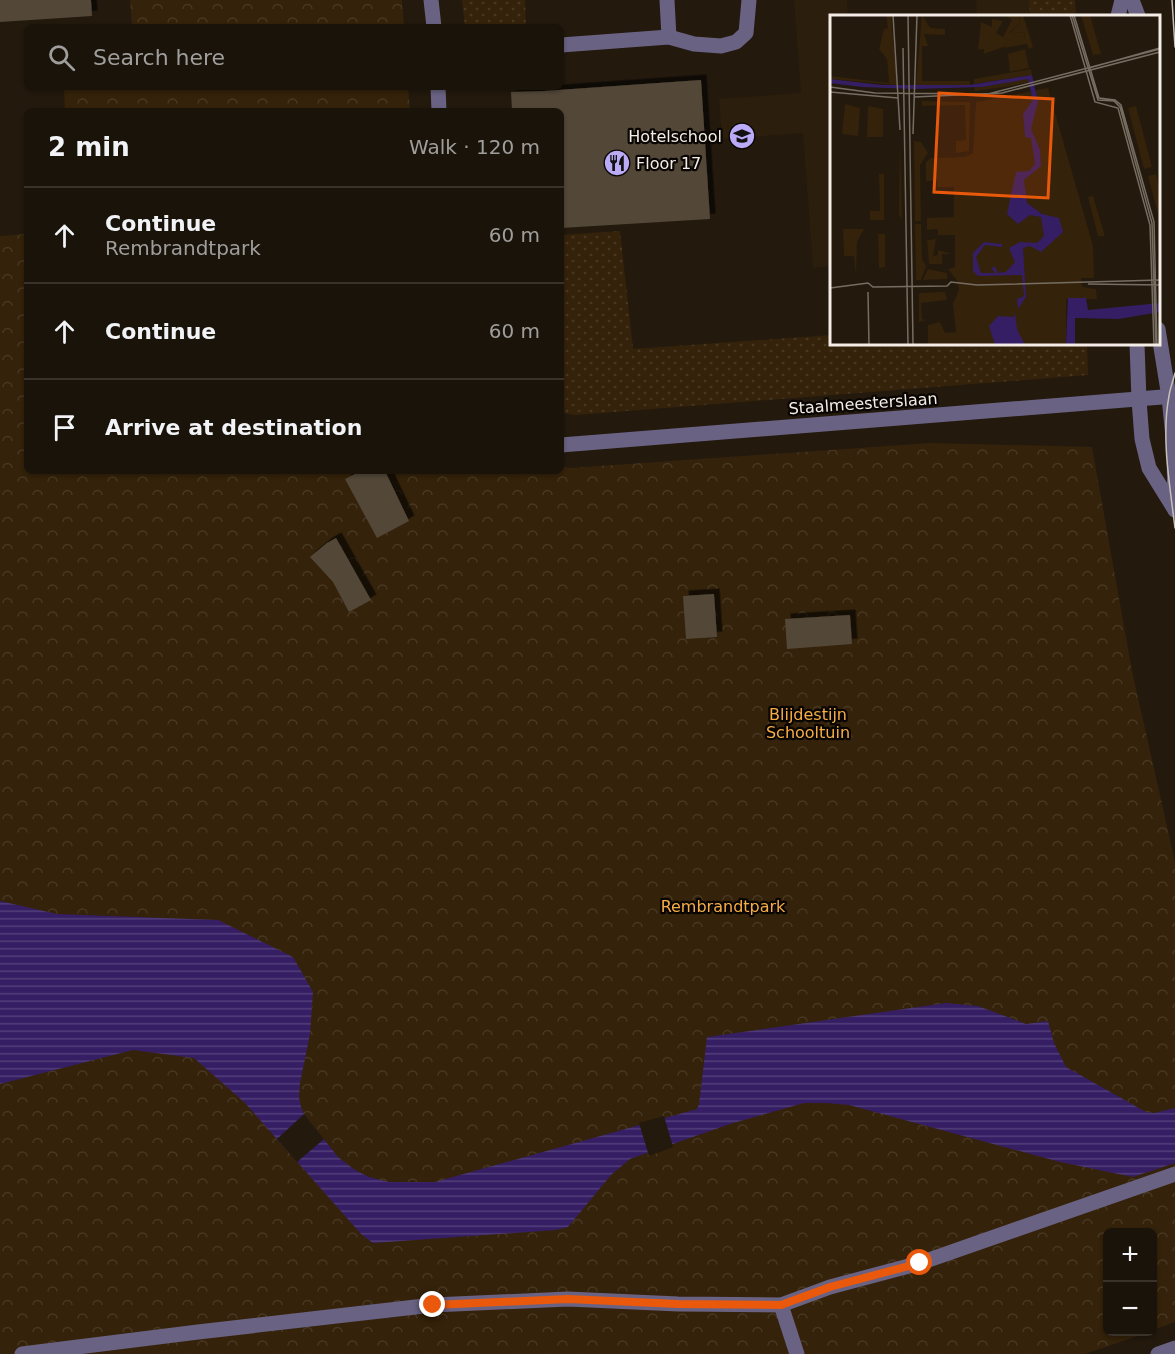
<!DOCTYPE html>
<html lang="en">
<head>
<meta charset="utf-8">
<style>
  body { margin:0; font-family:"DejaVu Sans",sans-serif; background:#231c13; color:#f1f3f6 }
  .controls { position:absolute; right:18px; bottom:18px; display:grid; overflow:hidden; border-radius:9px; box-shadow:0 2px 4px #0004 }
  .controls button { width:54px; height:54px; display:grid; place-items:center; padding:0; border:0; border-bottom:2px solid #38322b; background:#1a130a; color:#f1f3f6; font:30px sans-serif }
  .stop { position:absolute; width:18px; height:18px; margin:-14px; border:4px solid #ea580c; border-radius:50%; background:#fff }
  .stop.end { background:#ea580c; border-color:#fff; box-shadow:0 2px 6px #0008 }
  .list { margin:0; padding:0; list-style:none }
  h2 { display:flex; justify-content:space-between; align-items:center; height:78px; margin:0; padding:0 24px; font-size:26px }
  h2 small { font-size:20px; font-weight:400; color:#9f9e9c }
  .list li { display:grid; grid-template-columns:39px 1fr auto; gap:18px; align-items:center; box-sizing:border-box; height:96px; padding:0 24px; border-top:2px solid #38322b }
  .list b { display:block; font-size:22px; white-space:nowrap }
  .list p { margin:0; font-size:20px; white-space:nowrap; color:#9f9e9c }
  .list em { font-size:20px; font-style:normal; color:#9f9e9c }
  .icon { flex:none; width:33px; height:33px; fill:none; stroke:currentColor; stroke-width:2; stroke-linecap:round; stroke-linejoin:round }
  .map { position:relative; flex:none; width:1175px; height:1354px; overflow:hidden }
  .search { position:absolute; background:#1a130a; box-shadow:0 2px 4px #0004; left:24px; top:24px; width:540px; height:66px; display:flex; align-items:center; gap:15px; box-sizing:border-box; padding:0 21px; border-radius:9px; color:#9f9e9c; font-size:22px }
  .panel { position:absolute; background:#1a130a; box-shadow:0 2px 4px #0004; left:24px; top:108px; width:540px; height:366px; border-radius:9px }
  .map>svg:first-child { display:block }
  .built { fill:#2c1e0c }
  .grass { fill:url(#grass-dots) }
  .park { fill:url(#park-crowns) }
  .water { fill:url(#water-rules) }
  .pier { fill:#23190d }
  .building { fill:#524739; filter:url(#shadow) }
  .lines { fill:none; stroke-linecap:round; stroke-linejoin:round }
  .pedestrian { stroke:#696283; stroke-width:15 }
  .minor { stroke:#696283; stroke-width:15 }
  .tertiary { stroke:#696283; stroke-width:15 }
  .tram { stroke:#c8c0b8; stroke-width:1.5 }
  .route { stroke:#ea580c; stroke-width:8 }
  .labels { text-anchor:middle; stroke-width:4.5; stroke-linejoin:round; paint-order:stroke }
  .poi-label { font-size:16px; fill:#f4ede5; stroke:#090503; text-anchor:end }
  .street-label { font-size:16px; fill:#f4ede5; stroke:#090503 }
  .park-label { font-size:16px; fill:#f7ad45; stroke:#090503 }
  .inset-road { fill:none; stroke:#776e63; stroke-width:1.5 }
  .view { fill:#e8590c; fill-opacity:0.15; stroke:#e8590c; stroke-width:3 }
  .inset-edge { fill:none; stroke:#f4ede5; stroke-width:3 }
</style>
</head>
<body>
<div class="map">
<svg width="1175" height="1354" viewBox="0 0 1175 1354">
  <defs>
    <pattern id="grass-dots" width="8" height="8" patternUnits="userSpaceOnUse" patternTransform="scale(1.5)"><rect width="8" height="8" fill="#34220a"/><path d="M2 2h.1M6 6h.1" fill="none" stroke="#483822" stroke-width="1.8" stroke-linecap="round"/></pattern>
    <pattern id="park-crowns" width="20" height="18" patternUnits="userSpaceOnUse" patternTransform="scale(1.5)"><rect width="20" height="18" fill="#34220a"/><path d="M2 6a3 3 0 1 1 6 0M12 15a3 3 0 1 1 6 0" fill="none" stroke="#483822"/></pattern>
    <pattern id="water-rules" width="6" height="5" patternUnits="userSpaceOnUse" patternTransform="scale(1.5)"><rect width="6" height="5" fill="#351e63"/><path d="M0 2.5h6" fill="none" stroke="#533f79"/></pattern>
    <filter id="shadow"><feDropShadow dx="5.5" dy="-5.5" stdDeviation="0" flood-color="#0009"/></filter>
  </defs>
  <rect width="100%" height="100%" fill="#23190d"/>
  <g class="built">
    <polygon points="794,0 847,0 848,16 832,16 831,266 813,268 803,133 722,139 719,99 801,93"/>
    <polygon points="976,0 1029,0 1030,16 977,16"/>
  </g>
  <g class="grass">
    <polygon points="462,0 525,0 526,27 465,27"/>
    <polygon points="1029,0 1075,0 1076,16 1030,16"/>
    <polygon points="620,231 633,349 831,335 832,344 1087,344 1088,375 576,415 561,413 561,235"/>
  </g>
  <g class="park">
    <polygon points="130,0 402,0 404,27 132,27"/>
    <polygon points="64,87 408,87 410,111 65,111"/>
    <polygon points="27,234 27,471 561,471 561,466 571,468 931,443 1092,447 1132,671 1175,862 1175,1322 1153,1330 1152,1232 1108,1232 1108,1332 1149,1332 1085,1354 0,1354 0,236"/>
  </g>
  <polygon class="water" points="0,901 57,914 218,920 293,957 313,992 310,1034 300,1083 299,1097 301,1107 304,1114 338,1157 355,1170 369,1177 389,1182 435,1182 697,1109 699,1104 707,1037 946,1003 978,1006 1026,1024 1048,1021 1054,1043 1066,1067 1146,1112 1154,1113 1175,1108 1175,1163 1133,1177 1060,1162 849,1105 826,1103 804,1103 730,1124 630,1159 611,1175 568,1227 556,1230 373,1243 362,1235 245,1103 194,1058 133,1050 0,1084"/>
  <g class="pier">
    <polygon points="304,1114 324,1139 297,1162 277,1139"/>
    <polygon points="664,1116 673,1147 649,1156 639,1123"/>
  </g>
  <g class="building">
    <polygon points="0,0 91,0 92,16 0,22"/>
    <polygon points="701,80 710,219 561,228 561,111 512,111 511,92 544,91"/>
    <polygon points="361,471 385,471 409,521 377,538 345,479"/>
    <polygon points="336,538 371,600 349,612 333,582 310,557 327,543"/>
    <polygon points="714,594 717,637 686,639 683,596"/>
    <polygon points="850,615 852,644 787,649 785,619"/>
  </g>
  <g class="lines">
    <g class="pedestrian">
      <polyline points="781,1305 797,1354"/>
      <polyline points="22,1354 198,1332 433,1305 568,1299 678,1304 781,1305 830,1287 920,1263 1175,1174"/>
    </g>
    <g class="minor">
      <polyline points="431,0 434,27"/>
      <polyline points="667,0 669,37"/>
      <polyline points="561,45 669,37 694,44 721,46 736,42 746,33 749,0"/>
      <polyline points="438,87 439,111"/>
      <polyline points="561,445 1175,396"/>
      <polyline points="1158,1354 1175,1348"/>
    </g>
    <g class="tertiary">
      <polyline points="1132,0 1138,16"/>
      <polyline points="1118,16 1122,0"/>
      <polyline points="1158,329 1169,397 1174,448 1175,510"/>
      <polyline points="1137,344 1139,400 1142,439 1149,468 1175,510"/>
    </g>
    <g class="tram">
      <polyline points="1172,0 1175,47"/>
      <path d="M1175,373C1173,381 1170,389 1169,396C1161,438 1170,486 1175,528"/>
    </g>
  </g>
  <g class="lines">
    <polyline class="route" points="433,1305 568,1299 678,1304 781,1305 830,1287 920,1263"/>
  </g>
  <defs>
    <g id="school-disc" transform="scale(1.35)"><circle r="9.5" fill="#bbaaf6" stroke="#090503"/><path d="M0-5L7-2L0 1L-7-2ZM-4 1L0 2.5L4 1V4Q0 6-4 4Z" fill="#111"/></g>
    <g id="restaurant-disc" transform="scale(1.35)"><circle r="9.5" fill="#bbaaf6" stroke="#090503"/><path d="M-5-6h1v4h1v-4h1v4h1v-4h1v5L-1.5 .5V6h-2V.5L-5-1ZM5-6V6H3V1.5H1.5Q1.5-4 5-6Z" fill="#111"/></g>
  </defs>
  <g fill-rule="evenodd">
    <use href="#school-disc" x="742" y="136"/>
    <use href="#restaurant-disc" x="617" y="163"/>
  </g>
  <g class="labels">
    <g class="poi-label">
      <text x="722" y="142">Hotelschool</text>
      <text x="636" y="169" text-anchor="start">Floor 17</text>
    </g>
    <g class="street-label">
      <text transform="translate(863 403) rotate(-4)" y="6">Staalmeesterslaan</text>
    </g>
    <g class="park-label">
      <text x="808" y="720">Blijdestijn<tspan x="808" dy="18">Schooltuin</tspan></text>
      <text x="723" y="912">Rembrandtpark</text>
    </g>
  </g>
  <g transform="translate(830 15)">
    <rect width="330" height="330" fill="#23190d"/>
    <path d="M92,0L100,13L115,14V20L94,19L98,31H92V66H140V70H86ZM175,0H190L189,9L179,18L194,17L195,24L154,39V34L148,35L151,7L162,12V4L173,6L166,18L173,22L182,5ZM251,0H260L271,39L263,40ZM198,63L199,67L175,72L145,76L144,72ZM92,86L140,87L139,136L126,138V126L136,125L135,90L92,91ZM15,89L30,93L28,121L12,119ZM38,91L53,94V122H37ZM306,91L322,152L314,154L298,93ZM84,126L91,127L98,138L90,150L91,206H85ZM49,159H54V205H40V196H50ZM326,159L330,175V207L318,161ZM263,181L274,218V221H268L258,182ZM85,209H91L92,244L96,251L91,265H86ZM13,214H34L27,227L26,261L24,241H14ZM48,219H55V252L49,253Z" fill="#34220a"/>
    <path d="M56,0H61L67,70L0,64V61L59,68L57,44L49,34L54,14L58,13ZM190,0H193L203,32L199,34L197,29L173,33L177,30L176,24L184,27L195,24L194,17L179,19L189,9ZM201,54L202,60L144,69V64ZM70,126L71,159L72,206L69,199ZM106,224L103,241L108,240V235L122,239H112V249H99L97,225ZM98,254L117,258V264L93,265ZM115,277L117,285L91,288L92,304L96,305L89,307V278Z" fill="#34220a"/>
    <path d="M195,34L199,53L180,57L178,39ZM218,73L263,231L264,263H251L252,272L266,274L267,284H236V330H98V310L110,307L115,318L126,317L123,289L129,275L128,267L118,254L125,252V220H108V214L97,215V203L124,202V172H107V166H96V147L101,143L135,142L143,138L146,87Z" fill="#34220a"/>
    <path d="M202,60L208,87L201,114L210,135L211,151L194,165L197,188L212,199L229,203L233,217L211,237L200,231L193,233L196,282L188,294L187,284L194,281L192,260L148,261L143,256V238L154,227L172,229V232L155,230L146,242L151,258H166L161,254L165,251L168,258L176,257L185,247L179,233L190,227L207,228L214,221L211,202L200,200L188,209L177,199L186,157L199,156L205,149L201,123L195,122L193,99L203,85L198,64L152,72L85,74L32,72L0,68V64L52,70H139ZM238,283H256L258,295L330,288V297L289,304L245,303V330H236ZM185,297L187,314L195,330H165L159,311L168,301L184,302Z" fill="#351e63"/>
    <path class="inset-road" d="M63,0L70,115M78,0L83,330M240,0L265,87L288,93L320,210L324,330M242,0L268,85L284,86L290,92L322,208L326,330M244,0L269,83L285,85L291,90L324,207L327,330M73,33L78,330M259,53L330,33M0,72L45,78L158,79L330,34M0,77L68,83M84,82L172,78L330,37M83,119L87,0M258,269L330,270M0,273L38,268L43,272L117,271L121,267L147,270L330,265M38,277L39,330"/>
    <path class="view" d="M109,78L223,84L218,183L104,177Z"/>
    <rect width="330" height="330" class="inset-edge"/>
  </g>
</svg>
<div class="controls">
<button>+</button>
<button>−</button>
</div>
<div class="stop" style="left:920px;top:1263px"></div>
<div class="stop end" style="left:433px;top:1305px"></div>
<div class="search"><svg class="icon" aria-label="search" viewBox="0 0 24 24"><circle cx="10" cy="10" r="6"/><path d="M15 15l6 6"/></svg>Search here</div>
<section class="panel">
<h2>2 min<small>Walk · 120 m</small></h2>
<ul class="list">
<li><svg class="icon" aria-label="ahead" viewBox="0 0 24 24"><path d="M12 20V5M6 11l6-6 6 6"/></svg><div><b>Continue</b><p>Rembrandtpark</p></div><em>60 m</em></li>
<li><svg class="icon" aria-label="ahead" viewBox="0 0 24 24"><path d="M12 20V5M6 11l6-6 6 6"/></svg><div><b>Continue</b></div><em>60 m</em></li>
<li><svg class="icon" aria-label="arrive" viewBox="0 0 24 24"><path d="M6 21V4h12l-3 4 3 4H6"/></svg><div><b>Arrive at destination</b></div></li>
</ul>
</section>
</div>
</body>
</html>
